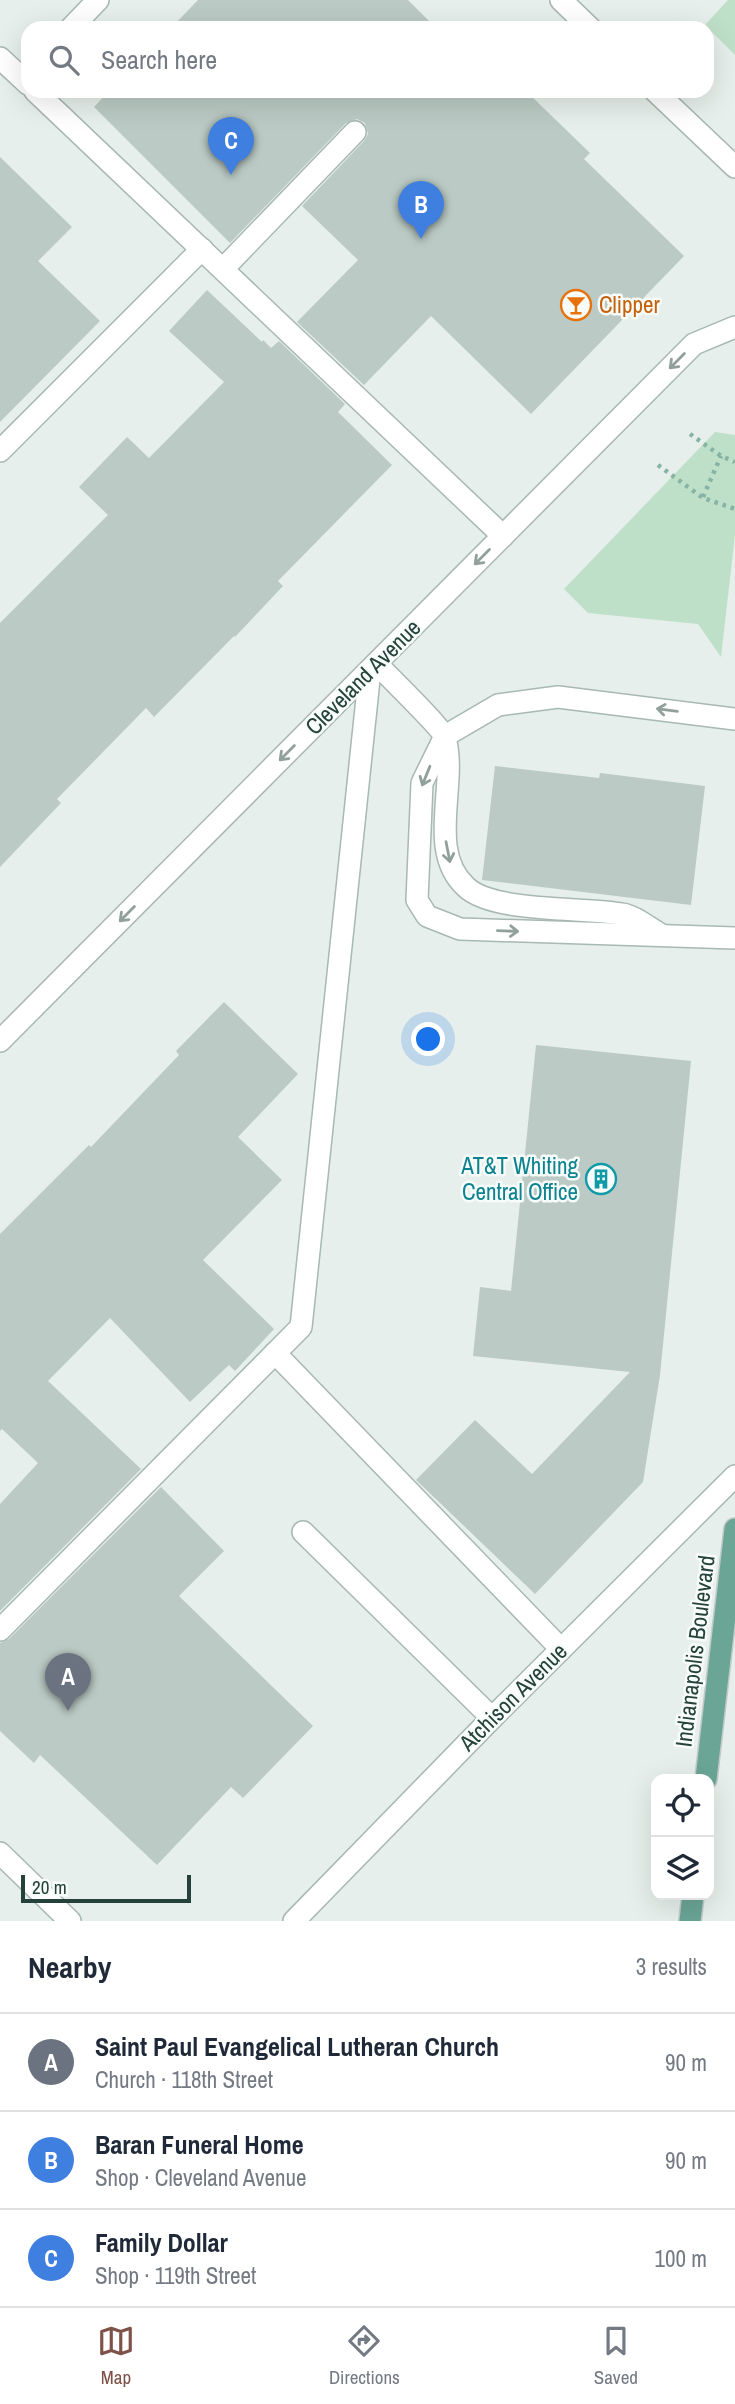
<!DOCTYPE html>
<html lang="en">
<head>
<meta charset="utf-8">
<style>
  body { margin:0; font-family:"Archivo Narrow",sans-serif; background:#f2f2f3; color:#1f2937 }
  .controls { position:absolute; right:21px; bottom:21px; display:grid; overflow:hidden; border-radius:14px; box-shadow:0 7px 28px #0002 }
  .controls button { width:63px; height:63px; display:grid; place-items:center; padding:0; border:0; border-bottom:2px solid #e0e1e3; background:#fff; color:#1f2937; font:35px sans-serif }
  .scale { position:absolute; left:21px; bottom:18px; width:170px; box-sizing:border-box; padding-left:7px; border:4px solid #24423a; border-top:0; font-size:19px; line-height:24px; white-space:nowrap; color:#24423a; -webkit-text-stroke:5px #f7fbf9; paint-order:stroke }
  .you { position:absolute; left:429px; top:1040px; width:24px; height:24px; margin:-18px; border:5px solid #fff; border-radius:50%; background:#1a73e8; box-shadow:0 0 0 10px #1a73e833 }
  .badge { display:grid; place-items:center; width:46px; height:46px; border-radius:50%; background:#7f5249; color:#fff; font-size:23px; font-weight:700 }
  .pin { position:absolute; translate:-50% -58px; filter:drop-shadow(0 2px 4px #0008) }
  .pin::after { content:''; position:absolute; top:37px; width:24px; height:21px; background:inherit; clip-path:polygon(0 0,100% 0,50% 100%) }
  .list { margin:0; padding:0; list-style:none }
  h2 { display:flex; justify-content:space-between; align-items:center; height:91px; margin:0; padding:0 28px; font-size:30px }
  h2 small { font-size:23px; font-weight:400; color:#747a83 }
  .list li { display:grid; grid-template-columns:46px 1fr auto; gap:21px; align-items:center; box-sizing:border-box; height:98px; padding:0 28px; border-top:2px solid #e0e1e3 }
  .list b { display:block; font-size:26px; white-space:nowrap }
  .list p { margin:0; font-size:23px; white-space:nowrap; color:#747a83 }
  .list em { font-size:23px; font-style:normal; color:#747a83 }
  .icon { flex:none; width:38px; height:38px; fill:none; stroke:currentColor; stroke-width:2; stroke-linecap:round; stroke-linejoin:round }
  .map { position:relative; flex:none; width:735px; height:1921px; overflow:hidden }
  .search { position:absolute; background:#fff; box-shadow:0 7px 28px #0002; left:21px; right:21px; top:21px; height:77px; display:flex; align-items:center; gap:18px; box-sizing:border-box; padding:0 24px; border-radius:21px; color:#747a83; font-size:26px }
  .sheet { height:385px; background:#fff }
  nav { display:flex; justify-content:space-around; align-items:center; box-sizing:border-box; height:98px; border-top:2px solid #e0e1e3; background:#fff; font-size:19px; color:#747a83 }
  nav a { display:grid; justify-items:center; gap:4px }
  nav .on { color:#7f5249 }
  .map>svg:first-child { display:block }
  .green { fill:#bfe0c8 }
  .building { fill:#bbcac4 }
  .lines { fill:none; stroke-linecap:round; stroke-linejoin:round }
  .service-casing { stroke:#a8b8b2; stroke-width:24 }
  .minor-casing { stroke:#a8b8b2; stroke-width:24 }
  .tertiary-casing { stroke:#a8b8b2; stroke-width:24 }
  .primary-casing { stroke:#c2cac8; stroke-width:24 }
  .path { stroke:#86b3a5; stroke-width:4.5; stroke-dasharray:3.5 5; stroke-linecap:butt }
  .service { stroke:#fff; stroke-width:21 }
  .minor { stroke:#fff; stroke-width:21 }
  .tertiary { stroke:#fff; stroke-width:21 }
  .primary { stroke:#6aa596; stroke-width:21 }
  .oneway { stroke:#92a09c }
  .labels { text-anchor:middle; stroke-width:5; stroke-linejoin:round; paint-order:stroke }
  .food-label { font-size:23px; fill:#c56008; stroke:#f7fbf9; text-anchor:start }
  .street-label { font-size:23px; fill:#24423a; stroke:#f7fbf9 }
  .culture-label { font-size:23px; fill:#0d838f; stroke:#f7fbf9; text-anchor:end }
</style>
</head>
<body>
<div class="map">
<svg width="735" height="1921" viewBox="0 0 735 1921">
  <rect width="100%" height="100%" fill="#e6efeb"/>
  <g class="green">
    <polygon points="728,0 735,0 735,55 705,25"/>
    <polygon points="715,432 735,435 735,535 721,657 698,624 588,613 564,589"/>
  </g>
  <g class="building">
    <polygon points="198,0 408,0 436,28 171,28"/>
    <polygon points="109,91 526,91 590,153 584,159 684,256 531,414 431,316 364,385 297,322 358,260 302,206 364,141 368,134 365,123 357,119 346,123 230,243 94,107"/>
    <polygon points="0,157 72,227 38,261 100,321 0,422"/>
    <polygon points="207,290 262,342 263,340 271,348 279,341 345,404 338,412 392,465 278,581 283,586 235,637 234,636 154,717 146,708 57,799 61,803 0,867 0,623 108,515 79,487 127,437 149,458 224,382 169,331"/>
    <polygon points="495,766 599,778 600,773 705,786 691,905 482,880"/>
    <polygon points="224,1002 298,1074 238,1137 282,1180 203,1260 274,1329 235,1371 229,1365 190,1402 110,1318 48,1381 141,1469 0,1611 0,1504 38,1463 2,1429 0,1431 0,1234 89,1145 91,1147 179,1055 176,1051"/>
    <polygon points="536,1045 691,1061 660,1375 643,1482 535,1594 416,1480 475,1420 532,1474 630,1372 473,1356 480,1287 511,1291"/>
    <polygon points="161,1487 224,1551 179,1596 313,1726 243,1798 231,1787 157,1865 40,1755 34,1763 0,1731 0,1643 9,1639"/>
  </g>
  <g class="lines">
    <g class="service-casing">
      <g id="service">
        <polyline points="71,28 98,0"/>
        <polyline points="0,58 28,84"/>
        <polyline points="35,91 503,536"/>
        <polyline points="223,269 355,132"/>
        <polyline points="0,451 202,249"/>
        <path d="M377,664C387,675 443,729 445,738C458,784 426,851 466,887C493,913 585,907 622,914C635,916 649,928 660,934"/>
        <polyline points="735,719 558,697 498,705 445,736 422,783 417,900 427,916 460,929 735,938"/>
        <polyline points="275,1353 561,1649"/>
        <polyline points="303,1532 492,1718"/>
        <polyline points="0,1630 301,1327 370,670"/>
      </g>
    </g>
    <g class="minor-casing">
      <g id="minor">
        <polyline points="0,1041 694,344 735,327"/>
        <polyline points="0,1853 70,1921"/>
        <polyline points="294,1921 492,1718 735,1476"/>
      </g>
    </g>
    <g class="tertiary-casing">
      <g id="tertiary">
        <polyline points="561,0 590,28"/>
        <polyline points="655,91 735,167"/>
      </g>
    </g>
    <g class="primary-casing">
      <g id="primary">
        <polyline points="706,1779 735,1529"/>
        <polyline points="690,1921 693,1895"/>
      </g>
    </g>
    <g class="path">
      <polyline points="690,434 721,456 735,462"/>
      <polyline points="658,465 703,498 735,509"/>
      <polyline points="703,497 721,456"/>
    </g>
    <use href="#service" class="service"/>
    <use href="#minor" class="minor"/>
    <use href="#tertiary" class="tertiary"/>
    <use href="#primary" class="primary"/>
  </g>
  <defs><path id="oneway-shaft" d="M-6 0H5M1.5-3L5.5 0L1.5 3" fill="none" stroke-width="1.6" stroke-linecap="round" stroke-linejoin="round" transform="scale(1.75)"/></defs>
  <g class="oneway">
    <use href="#oneway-shaft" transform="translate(677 361) rotate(135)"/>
    <use href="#oneway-shaft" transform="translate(482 557) rotate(135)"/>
    <use href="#oneway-shaft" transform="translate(667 710) rotate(-173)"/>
    <use href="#oneway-shaft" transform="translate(287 753) rotate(135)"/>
    <use href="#oneway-shaft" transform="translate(426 776) rotate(112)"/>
    <use href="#oneway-shaft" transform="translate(448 852) rotate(79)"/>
    <use href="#oneway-shaft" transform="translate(127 914) rotate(135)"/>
    <use href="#oneway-shaft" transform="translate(508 931) rotate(2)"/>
  </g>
  <defs>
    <g id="bar-ring" transform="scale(1.575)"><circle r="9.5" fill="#f7fbf9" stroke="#e8710a" stroke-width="1.5"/><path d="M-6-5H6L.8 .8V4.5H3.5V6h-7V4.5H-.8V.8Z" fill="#e8710a"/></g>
    <g id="building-ring" transform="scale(1.575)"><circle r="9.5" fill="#f7fbf9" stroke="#0f9aa8" stroke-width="1.5"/><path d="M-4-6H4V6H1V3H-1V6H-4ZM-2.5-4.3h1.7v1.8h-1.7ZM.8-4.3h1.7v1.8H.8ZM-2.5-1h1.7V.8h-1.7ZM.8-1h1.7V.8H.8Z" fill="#0f9aa8"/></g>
  </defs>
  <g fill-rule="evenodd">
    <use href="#bar-ring" x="576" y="305"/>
    <use href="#building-ring" x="601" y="1179"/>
  </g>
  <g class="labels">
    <g class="food-label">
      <text x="599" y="313">Clipper</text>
    </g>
    <g class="street-label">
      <text transform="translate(363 677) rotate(-45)" y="8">Cleveland Avenue</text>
      <text transform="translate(695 1651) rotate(-83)" y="8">Indianapolis Boulevard</text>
      <text transform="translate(513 1697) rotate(-45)" y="8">Atchison Avenue</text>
    </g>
    <g class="culture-label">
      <text x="578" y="1174">AT&amp;T Whiting<tspan x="578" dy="26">Central Office</tspan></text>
    </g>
  </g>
</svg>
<div class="controls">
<button><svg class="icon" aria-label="locate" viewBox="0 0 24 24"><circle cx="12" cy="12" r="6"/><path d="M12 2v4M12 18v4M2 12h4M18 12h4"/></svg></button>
<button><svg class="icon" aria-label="layers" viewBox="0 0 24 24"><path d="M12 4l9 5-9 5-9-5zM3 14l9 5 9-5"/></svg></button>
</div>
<div class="scale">20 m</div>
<div class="you"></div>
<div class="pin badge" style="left:68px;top:1711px;background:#6b7280">A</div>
<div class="pin badge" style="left:421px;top:239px;background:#3f7fe0">B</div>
<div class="pin badge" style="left:231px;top:175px;background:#3f7fe0">C</div>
<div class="search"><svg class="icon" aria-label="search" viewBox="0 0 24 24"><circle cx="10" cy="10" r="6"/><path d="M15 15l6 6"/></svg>Search here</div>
</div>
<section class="sheet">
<h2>Nearby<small>3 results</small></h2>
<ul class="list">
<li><span class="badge" style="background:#6b7280">A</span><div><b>Saint Paul Evangelical Lutheran Church</b><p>Church · 118th Street</p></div><em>90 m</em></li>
<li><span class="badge" style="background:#3f7fe0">B</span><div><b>Baran Funeral Home</b><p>Shop · Cleveland Avenue</p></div><em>90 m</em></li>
<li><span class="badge" style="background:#3f7fe0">C</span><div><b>Family Dollar</b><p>Shop · 119th Street</p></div><em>100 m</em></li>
</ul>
</section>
<nav>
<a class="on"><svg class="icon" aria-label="map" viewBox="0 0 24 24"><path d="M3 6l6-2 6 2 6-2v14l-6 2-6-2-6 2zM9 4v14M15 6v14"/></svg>Map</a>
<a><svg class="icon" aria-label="directions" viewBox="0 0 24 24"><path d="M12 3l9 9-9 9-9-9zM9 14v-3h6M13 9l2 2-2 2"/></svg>Directions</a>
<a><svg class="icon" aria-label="saved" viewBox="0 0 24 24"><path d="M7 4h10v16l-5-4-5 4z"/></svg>Saved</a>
</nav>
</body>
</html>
